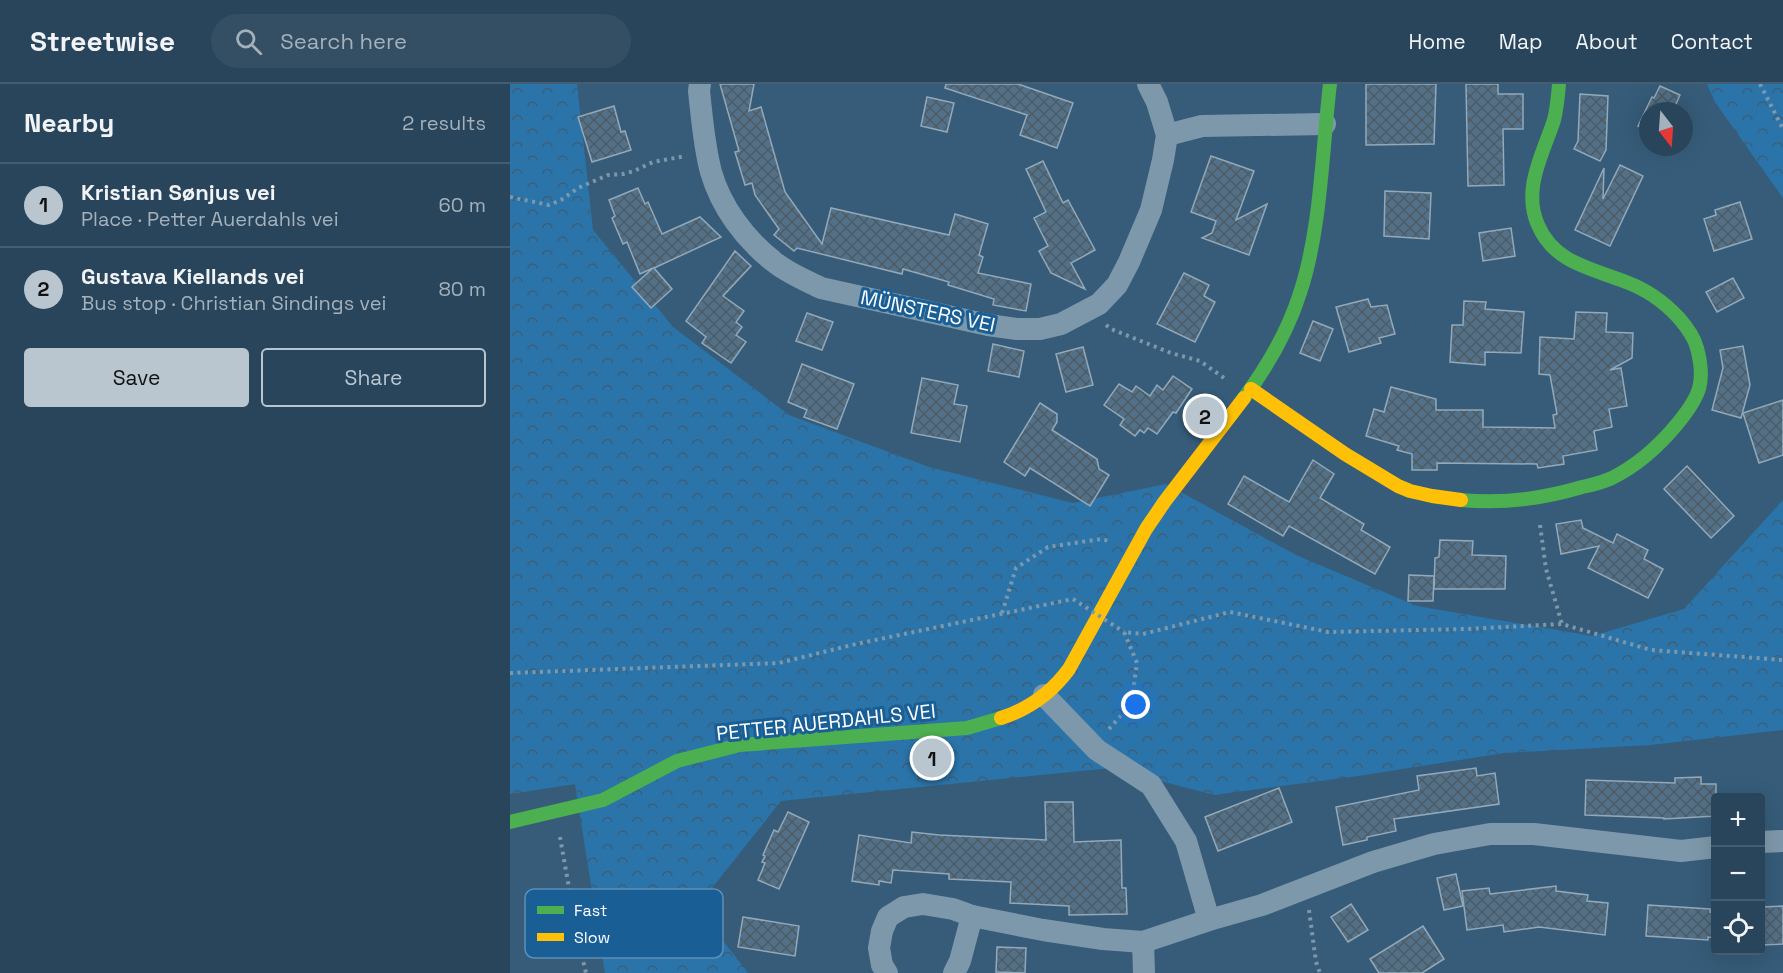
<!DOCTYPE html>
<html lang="en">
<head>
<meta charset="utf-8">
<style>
  body { margin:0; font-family:"Space Grotesk",sans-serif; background:#344f64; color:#f1f3f6 }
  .controls { position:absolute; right:18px; bottom:18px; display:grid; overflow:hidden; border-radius:6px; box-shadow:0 6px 24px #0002 }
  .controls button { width:54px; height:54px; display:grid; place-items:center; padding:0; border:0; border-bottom:2px solid #445d71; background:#28455b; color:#f1f3f6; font:30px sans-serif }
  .compass { position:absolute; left:1129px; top:18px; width:54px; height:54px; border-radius:50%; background:#28455b; box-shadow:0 6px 24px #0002; rotate:163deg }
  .you { position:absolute; left:626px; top:621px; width:21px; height:21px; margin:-15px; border:4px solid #fff; border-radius:50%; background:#1a73e8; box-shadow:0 0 0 9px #1a73e833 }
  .badge { display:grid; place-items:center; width:39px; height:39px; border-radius:50%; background:#b9c6d0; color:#111; font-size:20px; font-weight:700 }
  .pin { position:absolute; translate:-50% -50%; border:3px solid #fff; box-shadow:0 2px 6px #0006 }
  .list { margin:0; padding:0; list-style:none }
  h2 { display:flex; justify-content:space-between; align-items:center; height:78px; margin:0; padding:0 24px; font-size:26px }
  h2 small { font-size:20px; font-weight:400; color:#a5b1bb }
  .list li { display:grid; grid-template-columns:39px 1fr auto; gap:18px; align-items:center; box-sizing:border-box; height:84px; padding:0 24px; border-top:2px solid #445d71 }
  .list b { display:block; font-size:22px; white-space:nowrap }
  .list p { margin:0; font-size:20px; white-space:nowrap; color:#a5b1bb }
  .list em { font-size:20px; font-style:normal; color:#a5b1bb }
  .actions { display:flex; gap:12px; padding:18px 24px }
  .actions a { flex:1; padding:14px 0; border:2px solid #b9c6d0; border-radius:6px; text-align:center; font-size:21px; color:#b9c6d0 }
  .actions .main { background:#b9c6d0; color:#111 }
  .icon { flex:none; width:33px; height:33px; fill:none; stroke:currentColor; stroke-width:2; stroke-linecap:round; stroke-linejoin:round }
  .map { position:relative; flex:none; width:1273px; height:889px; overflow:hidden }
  header { display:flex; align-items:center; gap:36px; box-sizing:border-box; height:84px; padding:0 30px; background:#28455b; border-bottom:2px solid #445d71 }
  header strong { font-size:28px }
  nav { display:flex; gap:33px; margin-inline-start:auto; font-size:21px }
  .search { width:420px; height:54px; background:#344f64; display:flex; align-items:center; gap:15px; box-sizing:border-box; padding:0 21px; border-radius:33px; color:#a5b1bb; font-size:22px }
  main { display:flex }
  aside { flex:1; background:#28455b }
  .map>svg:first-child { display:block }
  .forest { fill:url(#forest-crowns) }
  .building { fill:url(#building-cross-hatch); stroke:#93a9b9; stroke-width:1.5 }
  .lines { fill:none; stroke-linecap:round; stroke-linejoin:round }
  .path { stroke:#7e98ab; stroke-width:4; stroke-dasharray:3 4.5; stroke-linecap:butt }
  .street { stroke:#7e98ab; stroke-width:22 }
  .fast { stroke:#4caf50; stroke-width:14 }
  .slow { stroke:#ffc107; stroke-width:14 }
  .path-bridge { stroke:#7e98ab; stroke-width:4; stroke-dasharray:3 4.5; stroke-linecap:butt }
  .labels { text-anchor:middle; stroke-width:6; stroke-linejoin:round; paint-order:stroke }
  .street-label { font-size:20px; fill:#fff; stroke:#195f96 }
  .key { fill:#195f96; stroke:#5e8fb6; stroke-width:1.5 }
  .key-label { font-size:16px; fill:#fff }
</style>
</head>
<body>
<header>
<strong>Streetwise</strong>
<div class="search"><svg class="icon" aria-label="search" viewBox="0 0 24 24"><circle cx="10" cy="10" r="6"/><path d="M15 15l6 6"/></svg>Search here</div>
<nav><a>Home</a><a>Map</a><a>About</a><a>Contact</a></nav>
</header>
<main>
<aside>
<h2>Nearby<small>2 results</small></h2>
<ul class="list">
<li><span class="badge">1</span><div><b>Kristian Sønjus vei</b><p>Place · Petter Auerdahls vei</p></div><em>60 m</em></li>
<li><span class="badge">2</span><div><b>Gustava Kiellands vei</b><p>Bus stop · Christian Sindings vei</p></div><em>80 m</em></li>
</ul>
<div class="actions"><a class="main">Save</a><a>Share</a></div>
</aside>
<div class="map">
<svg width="1273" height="889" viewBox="0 0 1273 889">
  <defs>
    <pattern id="forest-crowns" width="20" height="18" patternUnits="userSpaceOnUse" patternTransform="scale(1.5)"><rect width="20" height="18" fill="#2a74aa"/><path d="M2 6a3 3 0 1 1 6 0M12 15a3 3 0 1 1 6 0" fill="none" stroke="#3d5e76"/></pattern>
    <pattern id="building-cross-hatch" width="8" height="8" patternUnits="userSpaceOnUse" patternTransform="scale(1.5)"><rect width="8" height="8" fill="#527188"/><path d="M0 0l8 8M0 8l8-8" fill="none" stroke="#4e5b64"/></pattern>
  </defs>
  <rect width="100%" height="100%" fill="#365c79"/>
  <g class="forest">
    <polygon points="0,0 67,0 83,146 163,243 279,331 419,383 563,419 656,400 786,471 907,522 1082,552 1174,525 1273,416 1273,646 1140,661 994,669 848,692 704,711 601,684 271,717 187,823 238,889 95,889 65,700 0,710"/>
    <polygon points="1197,0 1273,0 1273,114 1205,18"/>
  </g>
  <g class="building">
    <polygon points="210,0 244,0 239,27 251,23 275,108 312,160 321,124 439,151 445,130 478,140 469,171 473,173 468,189 521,200 516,227 483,221 484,215 438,201 439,198 393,185 392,190 287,164 284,167 264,151 269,145 245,111 242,99 235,101 225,68 229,67"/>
    <polygon points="436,0 508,0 563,19 547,64 510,51 517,31 435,4"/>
    <polygon points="856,0 926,0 924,60 856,61"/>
    <polygon points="956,0 988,0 988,10 1013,10 1013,45 993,45 994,101 958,102"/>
    <polygon points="1150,2 1170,11 1163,27 1138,27 1138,46 1128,42 1142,13 1144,14"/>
    <polygon points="1070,10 1098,12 1096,66 1090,77 1064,65 1068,57"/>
    <polygon points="417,13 444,19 437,48 411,42"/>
    <polygon points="104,22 111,48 115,47 121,66 82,78 68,33"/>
    <polygon points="701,72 744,87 726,136 757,120 739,171 692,154 702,149 706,137 681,128"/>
    <polygon points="533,77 553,119 558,116 585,166 561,179 575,205 541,189 529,167 538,162 524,134 536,128 516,85"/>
    <polygon points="1110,81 1133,92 1100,162 1065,146 1094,84 1093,115"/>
    <polygon points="128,104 135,120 138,118 152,150 190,133 211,153 144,184 162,205 141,224 122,203 143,184 130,190 117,158 113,160 102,134 105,132 99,116"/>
    <polygon points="875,107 921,109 919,155 874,152"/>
    <polygon points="1230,118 1242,155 1204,167 1194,135 1206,131 1205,126"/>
    <polygon points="1001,144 1005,172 973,177 969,149"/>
    <polygon points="225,167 241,182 213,212 234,227 226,238 232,243 226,251 236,258 221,279 192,259 196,253 176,237"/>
    <polygon points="674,189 699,201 694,212 705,218 685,258 647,240"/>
    <polygon points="1223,194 1234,214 1207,228 1196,208"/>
    <polygon points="858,215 861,223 877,221 885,250 869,254 871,259 839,268 826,223"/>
    <polygon points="954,217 976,218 975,225 1014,228 1011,269 975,268 975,281 940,278 942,241 953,241"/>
    <polygon points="1066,228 1097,229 1096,248 1123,249 1122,274 1100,286 1111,284 1117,322 1099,325 1102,343 1084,347 1087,366 1053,372 1054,380 1028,384 1027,380 927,379 927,386 902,386 902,370 887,366 889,362 856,352 864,325 874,328 881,303 926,315 926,326 973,326 973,343 1045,344 1043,331 1047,330 1040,291 1029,290 1030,253 1064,255"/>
    <polygon points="297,229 323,238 312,266 286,257"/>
    <polygon points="803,237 823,245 810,277 790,269"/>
    <polygon points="483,260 514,267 509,293 478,287"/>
    <polygon points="1233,262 1240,301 1231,334 1202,326 1213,284 1210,266"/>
    <polygon points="573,263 583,301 556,308 546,270"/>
    <polygon points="292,280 344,300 327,345 294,333 297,326 278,318"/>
    <polygon points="663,292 682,305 666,329 663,328 647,350 638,344 634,349 630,346 625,352 610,341 614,335 594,321 609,300 622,308 626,302 640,312 647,301 653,306"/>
    <polygon points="412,294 448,301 444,320 457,322 450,358 401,349"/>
    <polygon points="1273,316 1273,371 1249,379 1233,329"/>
    <polygon points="530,319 547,330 547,338 542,346 587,375 589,385 599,391 580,422 520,384 515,392 494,378"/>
    <polygon points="803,376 824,390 810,414 854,440 851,446 880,463 865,490 779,442 773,452 718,420 734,392 779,418"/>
    <polygon points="1177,382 1224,432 1201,454 1154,405"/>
    <polygon points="1071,436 1073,444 1103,459 1107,450 1138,466 1134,475 1153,485 1138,514 1078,484 1089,462 1051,470 1046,440"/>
    <polygon points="930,456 963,457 962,471 996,472 995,505 924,505 925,474 929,473"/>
    <polygon points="899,491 924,492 923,517 898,517"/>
    <polygon points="966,684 967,692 985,689 989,720 884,735 886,747 857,753 857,756 833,761 826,723 909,706 907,692"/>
    <polygon points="1191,693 1191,700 1206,700 1206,732 1154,735 1154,734 1075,731 1076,696 1165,699 1165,694"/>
    <polygon points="769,704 782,738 708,767 695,733"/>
    <polygon points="535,718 563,718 564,758 611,756 612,804 616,804 617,830 559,831 559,822 500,819 501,798 439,795 439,790 383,786 381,799 369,797 369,801 342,797 349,751 401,759 402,748 429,751 536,756"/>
    <polygon points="278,728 299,738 269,805 248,796 255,779 252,778 255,772 253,771 264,746 268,748"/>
    <polygon points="946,790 953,822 934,826 927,794"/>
    <polygon points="1046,802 1046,807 1078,811 1077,817 1098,819 1095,851 1029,843 994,848 993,841 957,846 952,807 979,804 980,810"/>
    <polygon points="841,820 858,846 838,858 821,833"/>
    <polygon points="1138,821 1200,825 1200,828 1206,829 1206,854 1198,853 1198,856 1136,852"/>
    <polygon points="1273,822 1273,860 1251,861 1251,823"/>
    <polygon points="233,833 289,842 285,872 228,863"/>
    <polygon points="913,842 934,875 912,889 869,889 860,875"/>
    <polygon points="487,863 516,864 515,889 486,888"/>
  </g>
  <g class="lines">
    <g class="path">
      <polyline points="1250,0 1273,45"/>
      <polyline points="0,113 39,121 51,116 68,104 98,91 113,90 124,87 143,78 176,72"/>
      <polyline points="596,241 601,245 661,269 690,277 714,294"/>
      <polyline points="1030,441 1036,485 1052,540"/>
      <polyline points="492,529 506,484 538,463 591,455 599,457"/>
      <polyline points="0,589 269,579 346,560 563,515"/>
      <polyline points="599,645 621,620 627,579 614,548 633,550 720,528 818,548 956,545 1052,540 1141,566 1273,576"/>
      <polyline points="50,753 69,860 76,889"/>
      <polyline points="799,826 806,878 810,889"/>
    </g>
    <g class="street">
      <path d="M190,0L189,7C192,34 194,62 201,88C211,123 235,155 263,177C277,189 295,196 311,204L478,241L507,245H530L551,240L589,220L607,201L619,178L641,126L653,76L657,51L647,18L638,0"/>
      <polyline points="657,51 692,42 815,40"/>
      <polyline points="534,611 587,666 641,701 676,757 699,836"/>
      <polyline points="1250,758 1273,757"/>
      <polyline points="633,858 634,889"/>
      <polyline points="377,889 372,881 369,864 372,847 378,833 394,823 413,820 443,825 462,832 533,846 593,855 633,858 699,836 752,821 863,778 924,760 980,750 1024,750 1171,767 1206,763"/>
      <polyline points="444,889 450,877 462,832"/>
    </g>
    <g class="fast">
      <path d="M734,314C757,283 778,247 790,209C811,146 812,67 820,0"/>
      <path d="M951,416C992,420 1032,415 1072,403C1082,401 1093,398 1102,394C1128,381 1150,361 1168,339C1190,312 1196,298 1187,264C1184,252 1176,242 1168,233C1154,218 1135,205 1116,198C1081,184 1044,179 1028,141C1012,105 1033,70 1044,36C1047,24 1048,12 1049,0"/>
      <polyline points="0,738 93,716 167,677 230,661 457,644 491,634"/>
    </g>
    <g class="slow">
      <polyline points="741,305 835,370 888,402 900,407 922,412 951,416"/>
      <path d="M491,634C519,625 542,608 559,585L636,445L655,417L734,314"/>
    </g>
    <polyline class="path-bridge" points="563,515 614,548"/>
  </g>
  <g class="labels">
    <g class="street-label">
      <text transform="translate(418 227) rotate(12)" y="7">MÜNSTERS VEI</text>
      <text transform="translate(316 638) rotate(-6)" y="7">PETTER AUERDAHLS VEI</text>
    </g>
  </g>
  <rect x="15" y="805" width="198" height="69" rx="9" class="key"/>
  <rect x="27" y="822" width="27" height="8" fill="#4caf50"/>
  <rect x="27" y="849" width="27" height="8" fill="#ffc107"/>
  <g class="key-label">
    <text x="64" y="832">Fast</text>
    <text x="64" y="859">Slow</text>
  </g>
</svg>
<div class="controls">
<button>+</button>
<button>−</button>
<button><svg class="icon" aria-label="locate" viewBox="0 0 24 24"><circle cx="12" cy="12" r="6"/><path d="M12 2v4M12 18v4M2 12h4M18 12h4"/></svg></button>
</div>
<svg class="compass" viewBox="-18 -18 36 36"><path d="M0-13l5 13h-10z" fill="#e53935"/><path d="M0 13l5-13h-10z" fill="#a5b1bb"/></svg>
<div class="you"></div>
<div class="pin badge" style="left:422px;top:674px">1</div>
<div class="pin badge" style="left:695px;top:332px">2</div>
</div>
</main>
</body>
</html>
